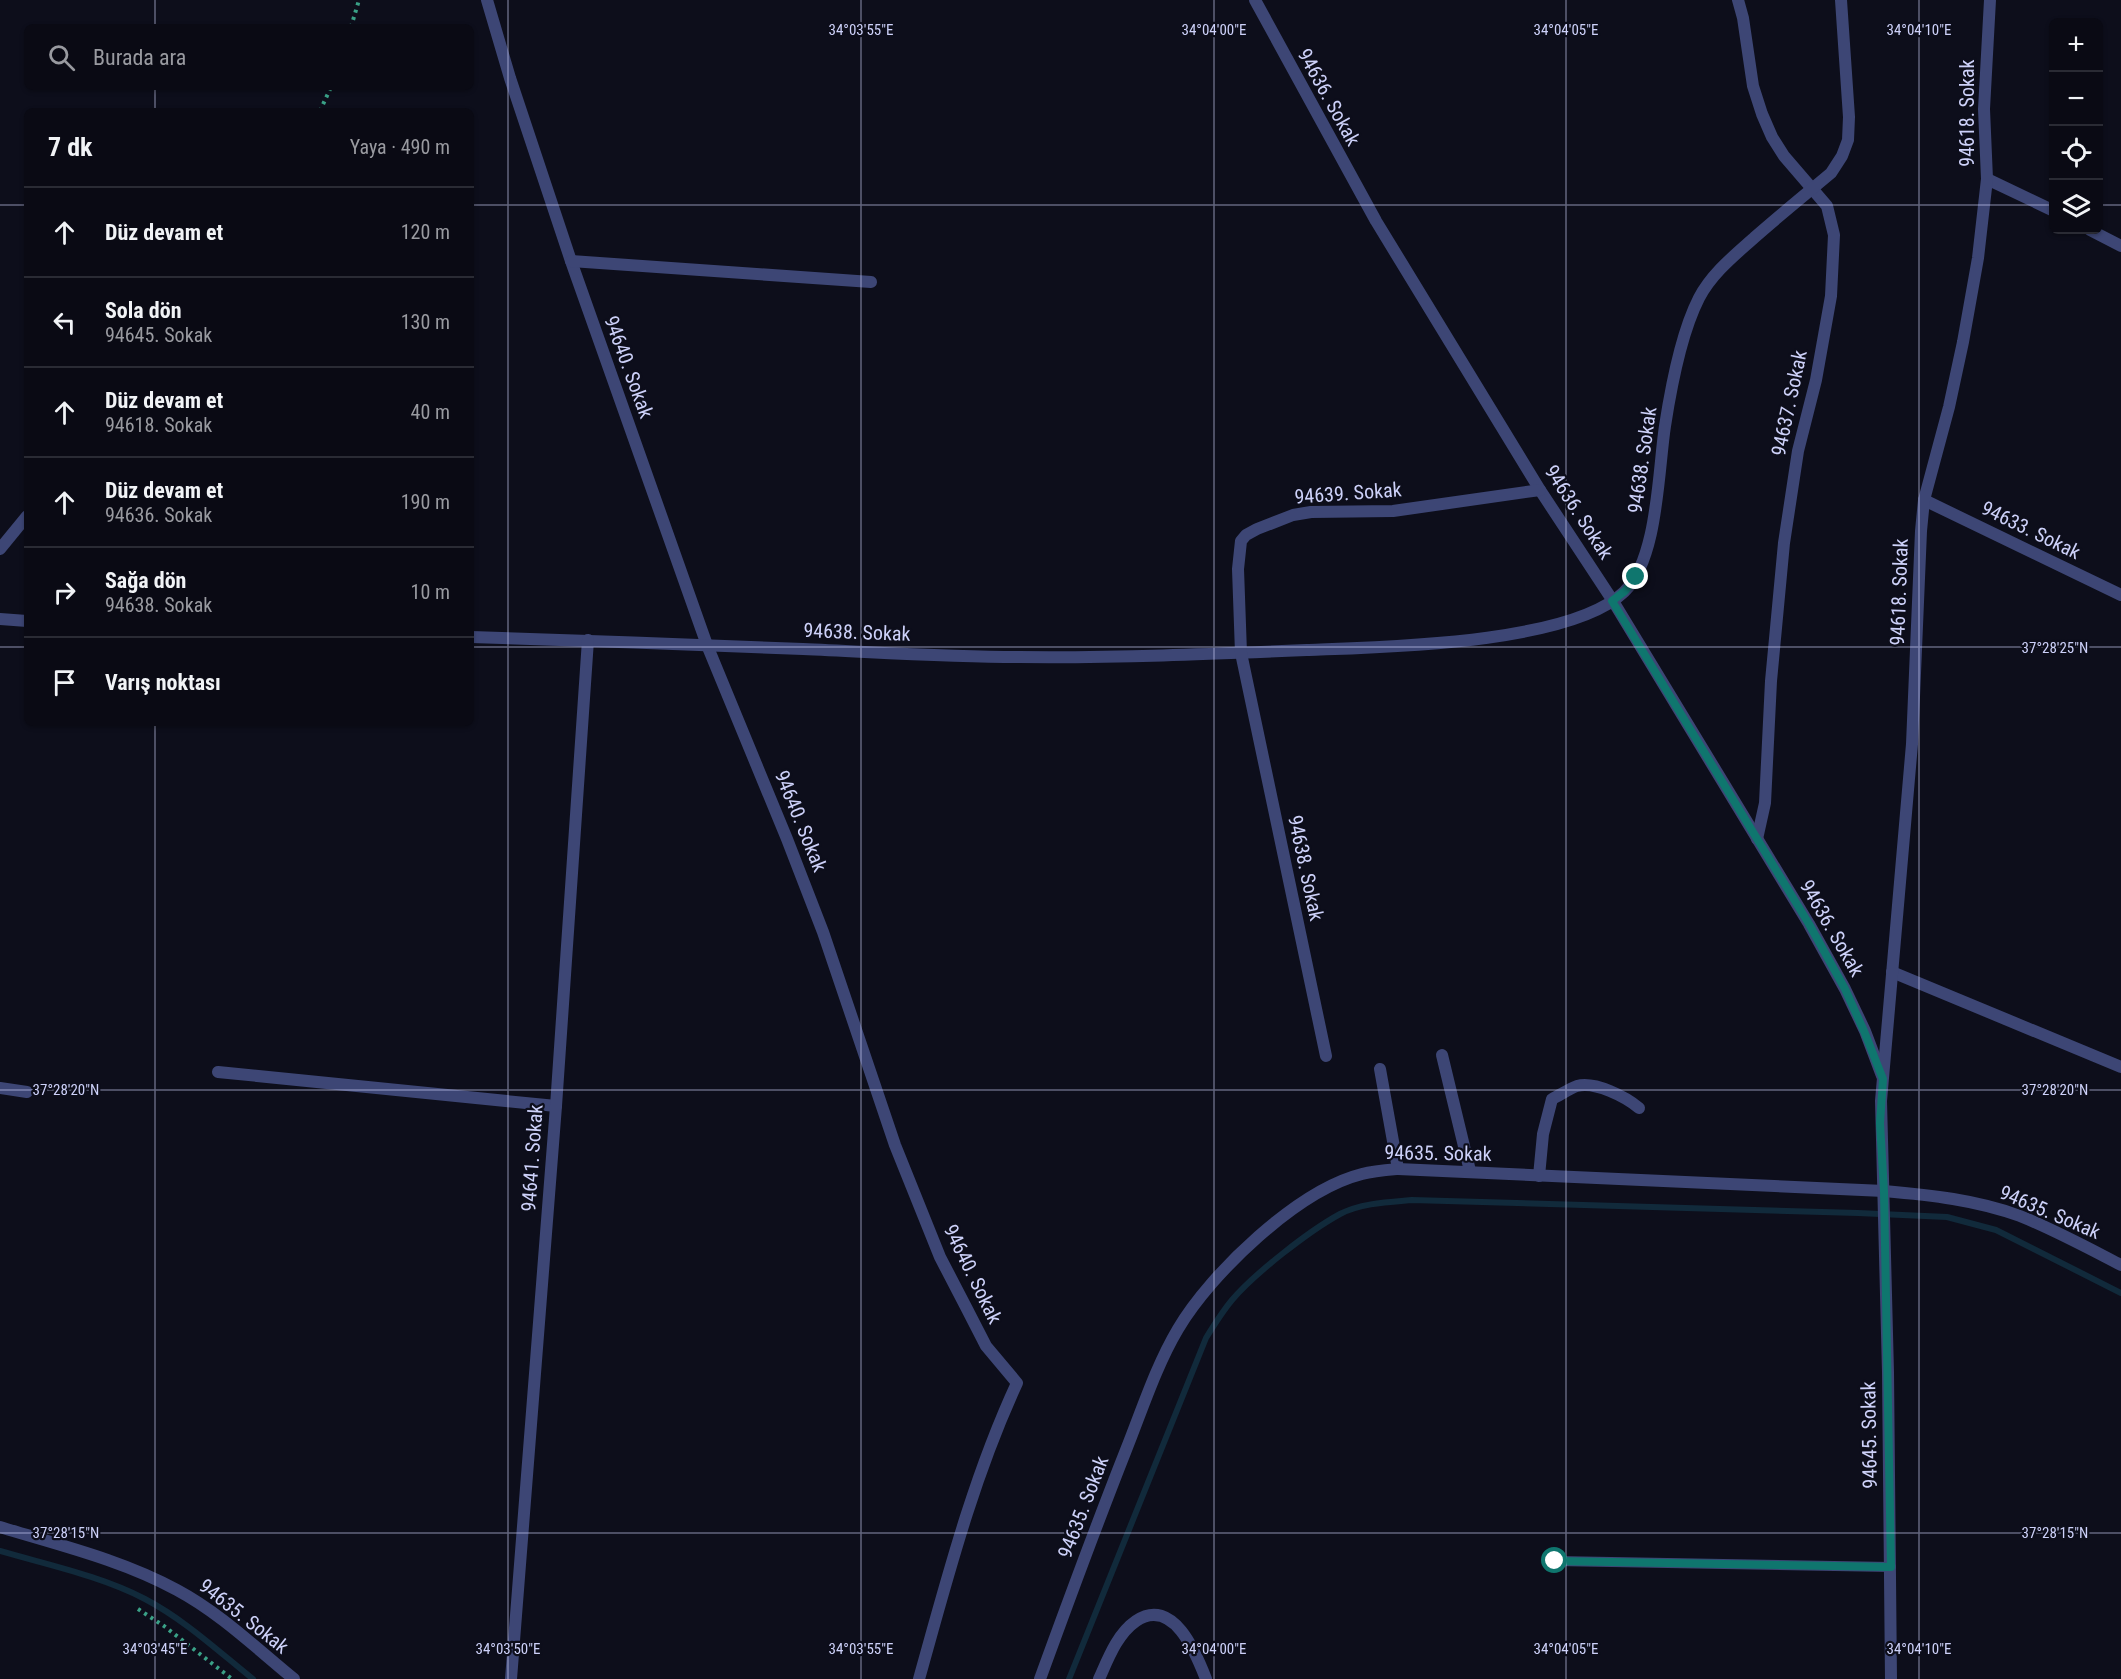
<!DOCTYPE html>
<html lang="tr">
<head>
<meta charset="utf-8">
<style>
  body { margin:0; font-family:"Roboto Condensed",sans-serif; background:#13131d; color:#f1f3f6 }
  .controls { position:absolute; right:18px; top:18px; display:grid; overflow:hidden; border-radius:9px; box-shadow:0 2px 4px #0004 }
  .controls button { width:54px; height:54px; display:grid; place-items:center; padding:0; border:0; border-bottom:2px solid #2a2b34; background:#0a0a14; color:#f1f3f6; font:30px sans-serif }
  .stop { position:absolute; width:18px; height:18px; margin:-14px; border:4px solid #0f766e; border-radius:50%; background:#fff }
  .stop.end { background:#0f766e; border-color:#fff; box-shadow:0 2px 6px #0008 }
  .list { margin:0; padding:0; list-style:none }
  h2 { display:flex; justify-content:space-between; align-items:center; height:78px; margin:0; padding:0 24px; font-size:26px }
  h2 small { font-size:20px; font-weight:400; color:#999aa0 }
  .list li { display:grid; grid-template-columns:39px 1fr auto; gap:18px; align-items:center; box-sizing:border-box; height:90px; padding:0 24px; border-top:2px solid #2a2b34 }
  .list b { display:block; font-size:22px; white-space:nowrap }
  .list p { margin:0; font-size:20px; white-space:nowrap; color:#999aa0 }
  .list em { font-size:20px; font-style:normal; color:#999aa0 }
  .icon { flex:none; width:33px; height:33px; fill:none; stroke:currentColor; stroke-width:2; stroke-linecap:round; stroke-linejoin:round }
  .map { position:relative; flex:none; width:2121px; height:1679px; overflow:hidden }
  .search { position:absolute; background:#0a0a14; box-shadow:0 2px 4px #0004; left:24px; top:24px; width:450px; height:66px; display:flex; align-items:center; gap:15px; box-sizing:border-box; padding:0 21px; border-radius:9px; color:#999aa0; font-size:22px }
  .panel { position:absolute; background:#0a0a14; box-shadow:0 2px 4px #0004; left:24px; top:108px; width:450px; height:618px; border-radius:9px }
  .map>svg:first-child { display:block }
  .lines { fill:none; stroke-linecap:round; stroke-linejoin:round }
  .stream { stroke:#112a3b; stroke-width:6 }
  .path { stroke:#3aa187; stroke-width:4; stroke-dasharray:3 4.5; stroke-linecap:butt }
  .lane { stroke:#3d4675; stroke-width:10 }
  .street { stroke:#3d4675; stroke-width:12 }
  .route { stroke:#0f766e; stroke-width:8 }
  .ticks { fill:none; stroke:#cdd1f9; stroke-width:1.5; stroke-opacity:0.45 }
  .labels { text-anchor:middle; stroke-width:4.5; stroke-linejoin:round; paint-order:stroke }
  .street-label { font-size:20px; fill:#cdd1f9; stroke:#0d0e1b }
  .ticks-label { font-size:15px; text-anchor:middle; fill:#cdd1f9; stroke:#0d0e1b; stroke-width:4.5; stroke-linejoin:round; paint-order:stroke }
</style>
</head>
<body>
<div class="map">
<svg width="2121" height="1679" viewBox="0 0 2121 1679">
  <rect width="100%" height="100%" fill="#0d0e1b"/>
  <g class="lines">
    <g class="stream">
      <path d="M0,1551C48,1565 101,1576 145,1599C185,1620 218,1651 253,1679"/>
      <path d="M1069,1679L1206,1338C1214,1325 1222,1312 1232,1300C1255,1273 1309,1231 1340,1214C1361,1203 1389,1202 1412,1200L1858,1213L1947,1217L1996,1230L2121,1293"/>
    </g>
    <g class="path">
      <polyline points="351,27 359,0"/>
      <polyline points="320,111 331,87"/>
      <polyline points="138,1609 164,1626 232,1679"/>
    </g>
    <polyline class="lane" points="1555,1561 1891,1567"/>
    <g class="street">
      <path d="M487,0L510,78L571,261L707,645L787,839L823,932L895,1145L940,1257L967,1309L986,1346L1017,1383C973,1478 947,1579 919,1679"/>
      <polyline points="1255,0 1376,221 1540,490 1613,601 1809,924 1845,989 1865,1031 1882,1076"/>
      <polyline points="1738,0 1743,18 1753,86 1762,114 1772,137 1784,156 1827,206 1834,235 1831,296 1816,380 1798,451 1784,543 1771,681 1765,803 1757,839"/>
      <polyline points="1987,179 2054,211"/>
      <polyline points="2090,230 2121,246"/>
      <polyline points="571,261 871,282"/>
      <polyline points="1924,500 2121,595"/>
      <polyline points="0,549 27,516"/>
      <polyline points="0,619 27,621"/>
      <path d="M471,637C582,640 692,645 803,649C875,652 947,657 1019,657C1116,658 1212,654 1309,650C1384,647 1570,644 1624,592C1658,559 1658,472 1665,426C1671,387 1681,333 1699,298C1712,273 1735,255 1755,237C1780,215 1806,194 1831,173L1842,156L1848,140L1849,117L1841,0"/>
      <polyline points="1892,972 2121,1067"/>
      <polyline points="1442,1055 1470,1171"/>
      <polyline points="1326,1056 1241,653 1238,569 1241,541 1246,535 1257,529 1293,515 1311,512 1393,511 1540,490"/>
      <polyline points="1380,1069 1398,1169"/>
      <polyline points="218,1072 556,1106"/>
      <polyline points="0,1088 27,1092"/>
      <path d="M1539,1176L1543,1134L1552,1099C1560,1095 1569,1089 1577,1086C1595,1081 1626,1097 1639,1108"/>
      <path d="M0,1527C59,1545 122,1560 177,1590C220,1613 256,1648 294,1679"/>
      <polyline points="511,1679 556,1106 588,640"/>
      <path d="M1040,1679C1068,1602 1096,1526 1126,1450C1142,1410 1156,1366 1178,1329C1211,1273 1298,1190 1362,1174C1373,1171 1386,1170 1398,1169L1884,1191C1930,1195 1977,1200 2020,1216C2055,1230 2088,1248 2121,1265"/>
      <path d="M1099,1679C1108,1659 1117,1634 1136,1621C1173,1596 1196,1653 1206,1679"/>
      <polyline points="1891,1679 1888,1372 1881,1101 1912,744 1921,531 1924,500 1949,407 1963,342 1978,258 1987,179 1984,109 1990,0"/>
    </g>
  </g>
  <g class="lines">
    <polyline class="route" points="1555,1561 1891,1567 1884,1191 1880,1123 1883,1079 1864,1031 1845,989 1809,924 1612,601 1625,591 1636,577"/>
  </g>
  <path class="ticks" d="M155,0V27M508,0V1679M861,0V1679M1214,0V1679M1566,0V1679M1919,0V1679M155,87V111M0,205H27M471,205H2054M2098,205H2121M0,647H27M471,647H2121M155,723V1679M0,1090H2121M0,1533H2121"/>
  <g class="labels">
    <g class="street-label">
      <text transform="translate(1329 97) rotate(61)" y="7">94636. Sokak</text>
      <text transform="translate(1967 113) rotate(-90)" y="7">94618. Sokak</text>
      <text transform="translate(629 367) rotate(70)" y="7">94640. Sokak</text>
      <text transform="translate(1789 403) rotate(-78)" y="7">94637. Sokak</text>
      <text transform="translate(1642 460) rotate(-82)" y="7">94638. Sokak</text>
      <text transform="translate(1348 493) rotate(-4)" y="7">94639. Sokak</text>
      <text transform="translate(1579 512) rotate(57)" y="7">94636. Sokak</text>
      <text transform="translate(2031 530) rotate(26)" y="7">94633. Sokak</text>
      <text transform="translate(1899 592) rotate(-88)" y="7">94618. Sokak</text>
      <text transform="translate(857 632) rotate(2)" y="7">94638. Sokak</text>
      <text transform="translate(801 821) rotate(68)" y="7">94640. Sokak</text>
      <text transform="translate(1306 868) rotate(78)" y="7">94638. Sokak</text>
      <text transform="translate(1832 928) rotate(60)" y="7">94636. Sokak</text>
      <text transform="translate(1438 1153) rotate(1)" y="7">94635. Sokak</text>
      <text transform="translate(532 1158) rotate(-86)" y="7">94641. Sokak</text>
      <text transform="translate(2050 1212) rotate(23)" y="7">94635. Sokak</text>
      <text transform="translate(973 1274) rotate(64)" y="7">94640. Sokak</text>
      <text transform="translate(1869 1435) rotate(-91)" y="7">94645. Sokak</text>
      <text transform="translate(1083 1507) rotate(-69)" y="7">94635. Sokak</text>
      <text transform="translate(244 1616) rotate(38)" y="7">94635. Sokak</text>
    </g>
  </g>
  <g class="ticks-label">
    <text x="861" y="35">34°03'55"E</text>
    <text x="1214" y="35">34°04'00"E</text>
    <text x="1566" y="35">34°04'05"E</text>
    <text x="1919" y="35">34°04'10"E</text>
    <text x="2055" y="653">37°28'25"N</text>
    <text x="66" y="1095">37°28'20"N</text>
    <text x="2055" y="1095">37°28'20"N</text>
    <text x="66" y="1538">37°28'15"N</text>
    <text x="2055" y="1538">37°28'15"N</text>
    <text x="155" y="1654">34°03'45"E</text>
    <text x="508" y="1654">34°03'50"E</text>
    <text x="861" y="1654">34°03'55"E</text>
    <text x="1214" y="1654">34°04'00"E</text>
    <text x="1566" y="1654">34°04'05"E</text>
    <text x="1919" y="1654">34°04'10"E</text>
  </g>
</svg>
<div class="controls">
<button>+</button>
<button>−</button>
<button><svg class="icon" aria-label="locate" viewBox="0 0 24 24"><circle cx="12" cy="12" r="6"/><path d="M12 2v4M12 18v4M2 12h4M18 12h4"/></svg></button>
<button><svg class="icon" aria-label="layers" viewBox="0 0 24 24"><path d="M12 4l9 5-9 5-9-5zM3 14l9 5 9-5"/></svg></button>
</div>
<div class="stop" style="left:1555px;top:1561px"></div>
<div class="stop end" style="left:1636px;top:577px"></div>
<div class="search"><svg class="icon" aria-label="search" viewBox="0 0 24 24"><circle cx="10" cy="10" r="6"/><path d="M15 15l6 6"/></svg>Burada ara</div>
<section class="panel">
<h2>7 dk<small>Yaya · 490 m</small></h2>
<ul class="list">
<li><svg class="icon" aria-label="ahead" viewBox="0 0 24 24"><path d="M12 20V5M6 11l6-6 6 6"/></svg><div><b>Düz devam et</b></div><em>120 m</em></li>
<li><svg class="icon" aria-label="left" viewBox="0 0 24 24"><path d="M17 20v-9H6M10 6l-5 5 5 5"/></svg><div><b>Sola dön</b><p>94645. Sokak</p></div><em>130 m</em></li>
<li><svg class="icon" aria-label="ahead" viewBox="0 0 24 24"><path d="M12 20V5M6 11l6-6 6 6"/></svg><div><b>Düz devam et</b><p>94618. Sokak</p></div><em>40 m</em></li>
<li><svg class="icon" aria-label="ahead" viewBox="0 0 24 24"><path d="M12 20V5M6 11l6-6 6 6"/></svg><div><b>Düz devam et</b><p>94636. Sokak</p></div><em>190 m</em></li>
<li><svg class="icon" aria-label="right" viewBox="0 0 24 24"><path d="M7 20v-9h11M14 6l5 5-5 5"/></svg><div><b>Sağa dön</b><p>94638. Sokak</p></div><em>10 m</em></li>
<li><svg class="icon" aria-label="arrive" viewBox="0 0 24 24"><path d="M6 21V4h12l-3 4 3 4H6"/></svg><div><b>Varış noktası</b></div></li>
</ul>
</section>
</div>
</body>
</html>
